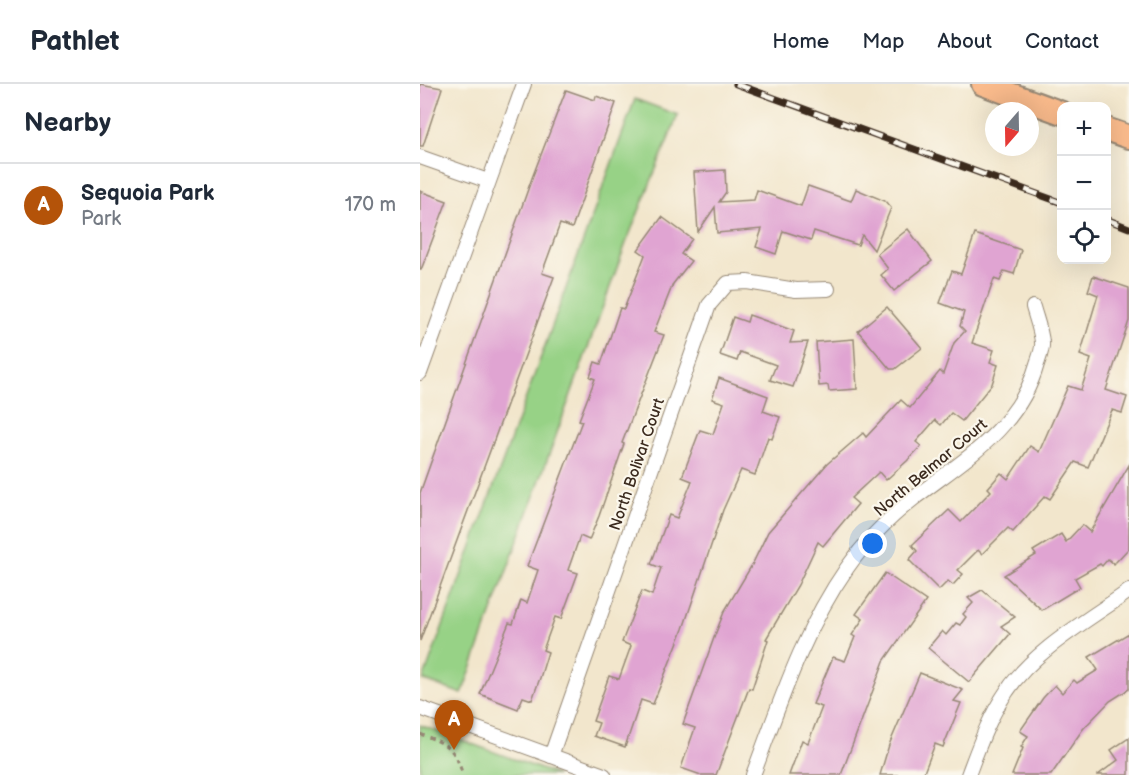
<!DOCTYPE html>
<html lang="en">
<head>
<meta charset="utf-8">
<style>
  body { margin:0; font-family:"Balsamiq Sans",sans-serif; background:#f6f6f7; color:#1f2937 }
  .controls { position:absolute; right:18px; top:18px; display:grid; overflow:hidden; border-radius:12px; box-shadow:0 6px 24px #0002 }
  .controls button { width:54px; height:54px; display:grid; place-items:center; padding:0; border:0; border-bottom:2px solid #e0e1e3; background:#fff; color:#1f2937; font:30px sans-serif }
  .compass { position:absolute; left:565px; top:18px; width:54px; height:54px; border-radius:50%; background:#fff; box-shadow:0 6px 24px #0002; rotate:200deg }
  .you { position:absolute; left:453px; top:460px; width:21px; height:21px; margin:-15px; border:4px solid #fff; border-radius:50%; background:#1a73e8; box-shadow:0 0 0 9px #1a73e833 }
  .badge { display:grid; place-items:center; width:39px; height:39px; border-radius:50%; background:#b45309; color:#fff; font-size:20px; font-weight:700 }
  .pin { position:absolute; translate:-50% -50px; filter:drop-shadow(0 2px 3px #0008) }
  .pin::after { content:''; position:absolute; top:32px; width:21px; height:18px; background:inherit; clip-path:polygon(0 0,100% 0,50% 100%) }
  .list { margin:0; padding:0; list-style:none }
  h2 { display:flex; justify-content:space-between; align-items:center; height:78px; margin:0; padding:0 24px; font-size:26px }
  h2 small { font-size:20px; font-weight:400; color:#747a83 }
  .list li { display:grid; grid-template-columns:39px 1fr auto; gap:18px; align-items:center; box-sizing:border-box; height:84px; padding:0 24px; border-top:2px solid #e0e1e3 }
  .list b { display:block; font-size:22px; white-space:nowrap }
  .list p { margin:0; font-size:20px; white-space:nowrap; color:#747a83 }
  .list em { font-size:20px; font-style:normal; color:#747a83 }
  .icon { flex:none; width:33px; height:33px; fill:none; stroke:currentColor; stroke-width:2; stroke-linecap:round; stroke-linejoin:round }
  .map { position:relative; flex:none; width:709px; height:691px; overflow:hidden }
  header { display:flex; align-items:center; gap:36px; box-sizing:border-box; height:84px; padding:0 30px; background:#fff; border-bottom:2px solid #e0e1e3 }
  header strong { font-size:28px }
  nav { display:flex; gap:33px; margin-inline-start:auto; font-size:21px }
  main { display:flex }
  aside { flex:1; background:#fff }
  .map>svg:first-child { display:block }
  .green { fill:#97d286; stroke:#697e52; stroke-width:1.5 }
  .building { fill:#e0a4d2 }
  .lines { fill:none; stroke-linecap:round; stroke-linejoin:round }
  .street-casing { stroke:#968875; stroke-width:16 }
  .primary-casing { stroke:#968875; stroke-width:26 }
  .path { stroke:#968875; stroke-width:3; stroke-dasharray:4.5 4.5; stroke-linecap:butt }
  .street { stroke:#fff; stroke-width:14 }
  .primary { stroke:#fabb8c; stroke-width:22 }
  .rail-casing { stroke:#3b2a1e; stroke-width:7 }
  .rail { stroke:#fbf7ec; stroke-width:4.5; stroke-dasharray:14; stroke-linecap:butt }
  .labels { text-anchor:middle; stroke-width:4.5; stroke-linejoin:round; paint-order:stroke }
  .street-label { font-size:16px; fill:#3b2a1e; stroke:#fbf7ec }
</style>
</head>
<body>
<header>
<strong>Pathlet</strong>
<nav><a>Home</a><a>Map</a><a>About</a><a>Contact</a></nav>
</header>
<main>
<aside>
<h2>Nearby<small></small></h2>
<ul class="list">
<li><span class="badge">A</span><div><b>Sequoia Park</b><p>Park</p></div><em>170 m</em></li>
</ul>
</aside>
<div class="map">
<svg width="709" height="691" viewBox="0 0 709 691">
  <rect width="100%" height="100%" fill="#fbf7ec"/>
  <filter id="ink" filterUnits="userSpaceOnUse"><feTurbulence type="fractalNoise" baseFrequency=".0167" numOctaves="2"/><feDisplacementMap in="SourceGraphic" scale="12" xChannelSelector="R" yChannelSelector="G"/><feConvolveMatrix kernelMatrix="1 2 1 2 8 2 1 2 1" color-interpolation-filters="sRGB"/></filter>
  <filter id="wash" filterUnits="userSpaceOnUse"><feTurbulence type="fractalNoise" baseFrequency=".008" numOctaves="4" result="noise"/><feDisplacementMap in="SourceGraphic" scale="24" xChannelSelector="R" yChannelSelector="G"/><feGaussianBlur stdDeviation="1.35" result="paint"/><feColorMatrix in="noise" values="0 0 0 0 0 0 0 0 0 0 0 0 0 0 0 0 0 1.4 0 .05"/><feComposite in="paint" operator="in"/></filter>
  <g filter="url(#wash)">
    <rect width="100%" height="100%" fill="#f2e6cc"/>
    <g class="green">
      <polygon points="215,15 258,31 206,159 42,610 3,596"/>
      <polygon points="0,641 137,691 0,691"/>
    </g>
    <g id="blocks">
      <g class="building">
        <polygon points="0,0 22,4 3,62 0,62"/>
        <polygon points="146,6 175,16 176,12 196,19 152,144 140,140 122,189 134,193 0,557 0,409 112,94"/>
        <polygon points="305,86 306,108 299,118 334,116 337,106 381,122 388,102 431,117 436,105 465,117 471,124 454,166 442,151 438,161 394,147 391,156 363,147 356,170 336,163 342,145 297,149 295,123 278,148 274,88"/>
        <polygon points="0,107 27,117 1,186 0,186"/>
        <polygon points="242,133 272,155 261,170 271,177 253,200 234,248 244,251 202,359 204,360 179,432 169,456 160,452 148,486 158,489 141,535 135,533 123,566 128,568 120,594 112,616 103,613 98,625 60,610 89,539 93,540 101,516 107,519 118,486 107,482 162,337 159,336 175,295 170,293 175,278 181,280 200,224 204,225 225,171 218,166"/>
        <polygon points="488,145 512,177 474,207 461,191 468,185 457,170"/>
        <polygon points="555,150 601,166 594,190 584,187 580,197 574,195 552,259 574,266 570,278 578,281 572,300 542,337 531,329 521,341 515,336 496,358 501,362 487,377 466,396 459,388 431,414 438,420 403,462 398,458 378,501 346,555 348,556 332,605 329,604 296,691 281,691 261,684 275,644 263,640 295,551 304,528 332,481 348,448 407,380 443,349 446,353 481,316 490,324 520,287 523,290 534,259 545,247 540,242 544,228 520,219 532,187 541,190"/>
        <polygon points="673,192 709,204 709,237 686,306 707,313 702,329 692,326 668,383 655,378 630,415 625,412 593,448 588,444 562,470 558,466 538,486 543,490 533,501 528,497 519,506 489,476 497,467 492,461 529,426 541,438 571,407 568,404 581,389 588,395 610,362 619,368 648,302 661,306 671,275 660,271 678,211 668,207"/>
        <polygon points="467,223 502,264 475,285 470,285 438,247"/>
        <polygon points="329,231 374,247 370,259 388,258 373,303 350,296 356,281 320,268 317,277 300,271 313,233 327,238"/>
        <polygon points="434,255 437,305 409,307 408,301 399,302 396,258"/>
        <polygon points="299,294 348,312 343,327 360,333 352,355 348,353 335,391 321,386 303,426 263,545 233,620 221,616 205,663 174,652 179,639 173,637 189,592 199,595 211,562 202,558 219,514 222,507 232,511 241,484 231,480 249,431 257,434 272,397 262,393 280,346 293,350 304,319 292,315"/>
        <polygon points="709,381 709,464 694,480 688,475 682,482 680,480 655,494 660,503 622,526 584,491 616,471 613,467 641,450 646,458 662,441 670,448"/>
        <polygon points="465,489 506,517 464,577 421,691 369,691 382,656 388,659 402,623 393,620 413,573 425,577 435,553 432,551 443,535 436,530"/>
        <polygon points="562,506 595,533 581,542 590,550 549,598 508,564 522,547 526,551 536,539 540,541 546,533 543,530 553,519 548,514"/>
        <polygon points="709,549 709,605 690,617 663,645 631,691 592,691 603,664 601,663 608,652 600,647 623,614 635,601 642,609 654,596 657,599 678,586 669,573"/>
        <polygon points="500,589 543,606 534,617 541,619 523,663 515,660 503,691 460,691 469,661"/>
        <polygon points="709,654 709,691 678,691 698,676 691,666"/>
      </g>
    </g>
  </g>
  <g filter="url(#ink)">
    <use href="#blocks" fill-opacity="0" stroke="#968875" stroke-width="1.5"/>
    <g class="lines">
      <g class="street-casing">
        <g id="street">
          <polyline points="0,73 68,97"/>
          <polyline points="0,289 104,0"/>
          <polyline points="0,624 184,691"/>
          <polyline points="131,672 289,221 308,199 327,198 376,206 408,205"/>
          <path d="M333,691C360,619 383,547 427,484C445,458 469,434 493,415C543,376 599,345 617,280C619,274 623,265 622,258C621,247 616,234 613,223"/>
          <path d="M548,691C559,662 569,633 587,607C614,566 670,535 709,507"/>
        </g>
      </g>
      <g class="primary-casing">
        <g id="primary">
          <polyline points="563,0 642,29"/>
          <polyline points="686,45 709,53"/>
        </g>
      </g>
      <path class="path" d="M0,650C27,660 34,663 43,691"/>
      <use href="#street" class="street"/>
      <use href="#primary" class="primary"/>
      <g class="rail-casing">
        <g id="rail">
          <polyline points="316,0 642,119"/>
          <polyline points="686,135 709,144"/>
        </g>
      </g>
      <use href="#rail" class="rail"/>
    </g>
  </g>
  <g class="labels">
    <g class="street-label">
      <text transform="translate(216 380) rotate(-71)" y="6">North Bolivar Court</text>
      <text transform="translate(510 383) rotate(-40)" y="6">North Belmar Court</text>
    </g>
  </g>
</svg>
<div class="controls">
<button>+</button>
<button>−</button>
<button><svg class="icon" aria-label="locate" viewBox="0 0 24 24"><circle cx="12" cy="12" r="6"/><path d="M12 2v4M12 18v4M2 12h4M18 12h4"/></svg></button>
</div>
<svg class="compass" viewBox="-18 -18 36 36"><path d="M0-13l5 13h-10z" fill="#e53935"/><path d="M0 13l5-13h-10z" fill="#747a83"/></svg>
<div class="you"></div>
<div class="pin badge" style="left:34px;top:666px">A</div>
</div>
</main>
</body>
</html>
